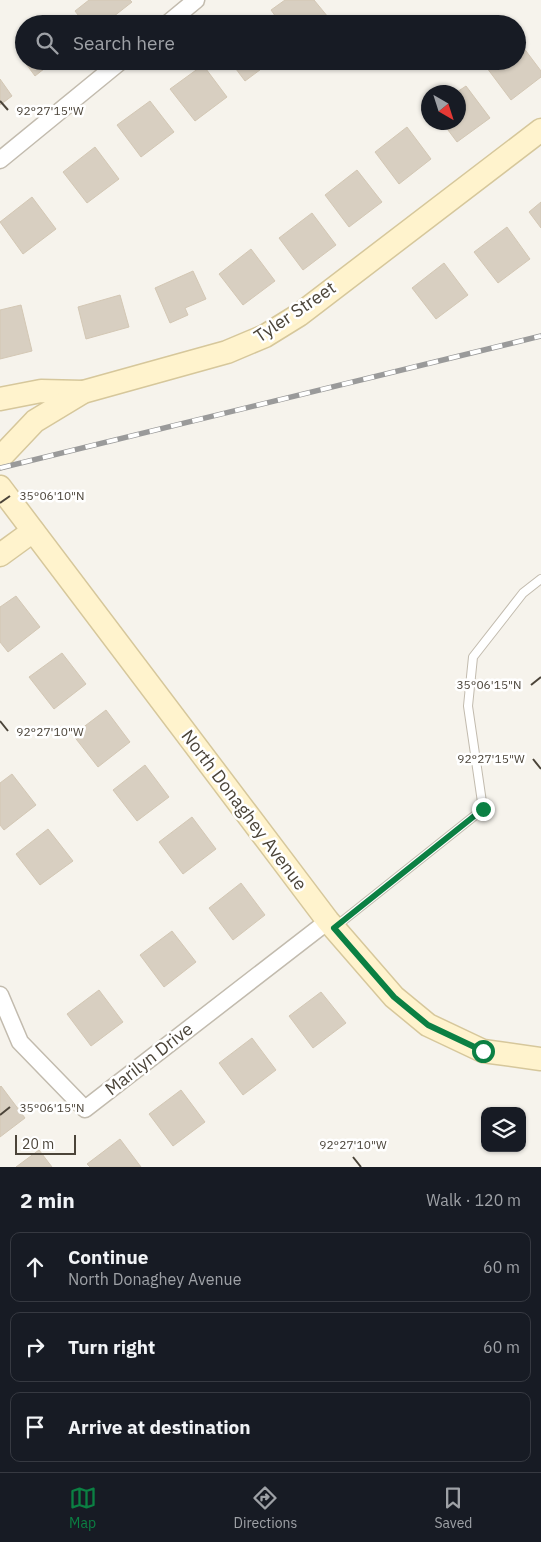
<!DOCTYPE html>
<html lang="en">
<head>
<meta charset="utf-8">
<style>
  body { margin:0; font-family:"IBM Plex Sans",sans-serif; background:#20242c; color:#f1f3f6 }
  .controls { position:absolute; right:15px; bottom:15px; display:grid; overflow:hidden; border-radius:10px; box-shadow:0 1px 4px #0004 }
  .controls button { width:45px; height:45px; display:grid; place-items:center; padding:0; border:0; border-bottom:1px solid #363941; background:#171b24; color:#f1f3f6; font:25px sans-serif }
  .compass { position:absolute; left:421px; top:85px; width:45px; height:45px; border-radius:50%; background:#171b24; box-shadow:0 1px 4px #0004; rotate:141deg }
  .scale { position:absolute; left:15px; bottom:12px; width:61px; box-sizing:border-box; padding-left:5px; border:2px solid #4b4439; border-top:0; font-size:14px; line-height:18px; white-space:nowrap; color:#4b4439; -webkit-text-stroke:4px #fff; paint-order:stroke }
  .stop { position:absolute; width:15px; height:15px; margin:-11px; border:4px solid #0b8043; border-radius:50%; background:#fff }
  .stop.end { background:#0b8043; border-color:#fff; box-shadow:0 1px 5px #0008 }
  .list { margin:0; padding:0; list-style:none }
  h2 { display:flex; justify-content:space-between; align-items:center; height:65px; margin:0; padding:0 20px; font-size:21px }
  h2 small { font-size:16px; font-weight:400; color:#9ea1a6 }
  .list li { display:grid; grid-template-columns:32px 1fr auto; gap:15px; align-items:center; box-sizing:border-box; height:70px; margin:0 10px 10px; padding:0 10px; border:1px solid #363941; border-radius:10px }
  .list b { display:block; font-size:19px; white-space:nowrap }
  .list p { margin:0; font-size:16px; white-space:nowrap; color:#9ea1a6 }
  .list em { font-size:16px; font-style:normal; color:#9ea1a6 }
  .icon { flex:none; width:28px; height:28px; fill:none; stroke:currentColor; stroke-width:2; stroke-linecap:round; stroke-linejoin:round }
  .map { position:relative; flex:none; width:541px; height:1167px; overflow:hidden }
  .search { position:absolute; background:#171b24; box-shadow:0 1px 4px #0004; left:15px; right:15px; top:15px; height:55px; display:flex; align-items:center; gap:12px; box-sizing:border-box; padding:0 18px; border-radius:28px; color:#9ea1a6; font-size:19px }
  .sheet { height:305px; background:#171b24 }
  nav { display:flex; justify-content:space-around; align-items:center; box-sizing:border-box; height:70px; border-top:1px solid #363941; background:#171b24; font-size:14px; color:#9ea1a6 }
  nav a { display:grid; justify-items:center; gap:2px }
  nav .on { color:#0b8043 }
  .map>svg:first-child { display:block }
  .building { fill:#d8cfc1; stroke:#d3c7b4 }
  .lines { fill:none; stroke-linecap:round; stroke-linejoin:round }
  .lane-casing { stroke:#c2bbae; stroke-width:10 }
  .street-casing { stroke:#c2bbae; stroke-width:19 }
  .secondary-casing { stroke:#d6c79b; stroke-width:25 }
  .lane { stroke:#fff; stroke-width:8 }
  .street { stroke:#fff; stroke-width:16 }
  .secondary { stroke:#fff3cd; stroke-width:22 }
  .rail-casing { stroke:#9a9a9a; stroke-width:5.5 }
  .rail { stroke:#fff; stroke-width:4; stroke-dasharray:11; stroke-linecap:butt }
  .route { stroke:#0b8043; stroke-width:6 }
  .ticks { fill:none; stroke:#4b4439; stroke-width:2 }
  .labels { text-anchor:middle; stroke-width:5; stroke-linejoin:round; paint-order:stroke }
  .street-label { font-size:18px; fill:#4b4439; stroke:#fff }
  .ticks-label { font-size:12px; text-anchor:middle; fill:#4b4439; stroke:#fff; stroke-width:5; stroke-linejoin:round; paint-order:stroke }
</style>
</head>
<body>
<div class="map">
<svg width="541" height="1167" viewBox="0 0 541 1167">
  <rect width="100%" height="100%" fill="#f6f3ec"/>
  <g class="building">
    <polygon points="89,0 130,0 132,2 104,24 85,24 75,11"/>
    <polygon points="285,0 314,0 328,17 320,24 281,24 271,10"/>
    <polygon points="520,43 541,71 541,77 511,100 487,68 496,61 517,61 517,45"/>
    <polygon points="24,49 24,61 18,53"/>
    <polygon points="24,61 54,61 35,76"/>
    <polygon points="230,61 272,61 245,81"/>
    <polygon points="203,65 227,97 195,121 170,89"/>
    <polygon points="0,79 12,96 0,105"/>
    <polygon points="466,86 490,118 457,142 442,122 458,122 457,92"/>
    <polygon points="150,101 174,132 141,157 117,125"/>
    <polygon points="407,127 431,159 399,184 375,152"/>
    <polygon points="95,147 119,179 87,203 63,172"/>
    <polygon points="357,170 382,202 349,227 325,195"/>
    <polygon points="32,197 56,229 23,254 0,222"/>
    <polygon points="541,202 541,228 529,212"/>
    <polygon points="312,213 336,245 303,270 279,238"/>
    <polygon points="507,227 530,259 498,283 474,252"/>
    <polygon points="251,249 275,281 243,305 219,274"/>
    <polygon points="444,263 468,295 436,319 412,288"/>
    <polygon points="193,271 206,299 185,308 188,315 170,323 155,288"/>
    <polygon points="120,295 129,327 86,339 78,307"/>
    <polygon points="21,305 32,351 0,359 0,310"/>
    <polygon points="16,596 40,627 8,652 0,642 0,607"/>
    <polygon points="62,653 86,684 54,709 29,677"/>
    <polygon points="106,710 130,742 98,767 73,735"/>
    <polygon points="145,765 169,797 137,821 113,790"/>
    <polygon points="12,774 36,805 4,830 0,825 0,783"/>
    <polygon points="192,817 216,849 183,874 159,842"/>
    <polygon points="48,829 73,861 40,885 16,854"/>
    <polygon points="241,883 265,915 233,940 209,908"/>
    <polygon points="172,931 196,962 164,987 140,955"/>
    <polygon points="99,990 123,1022 91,1046 67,1014"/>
    <polygon points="321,992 346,1023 313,1048 289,1016"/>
    <polygon points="252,1038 276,1070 243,1095 219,1063"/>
    <polygon points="1,1086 25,1118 0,1137 0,1087"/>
    <polygon points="181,1090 205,1122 173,1146 149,1114"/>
    <polygon points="120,1139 141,1167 90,1167 87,1164"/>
    <polygon points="39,1150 52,1167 16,1167"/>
  </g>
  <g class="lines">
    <g class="lane-casing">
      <polyline id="lane" points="335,927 483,809 468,706 473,657 523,593 541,579"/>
    </g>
    <g class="street-casing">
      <g id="street">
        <polyline points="167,24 196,0"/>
        <polyline points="0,160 121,61"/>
        <polyline points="0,995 20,1042 85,1109 328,921"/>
      </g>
    </g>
    <g class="secondary-casing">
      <g id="secondary">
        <polyline points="0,399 41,391 83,392"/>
        <polyline points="0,458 35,421 83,392 227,352 265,336 299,315 541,130"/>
        <polyline points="0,487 328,921 394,997 428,1025 483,1051 541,1059"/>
        <polyline points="0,555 33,531"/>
      </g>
    </g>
    <use href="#lane" class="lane"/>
    <use href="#street" class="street"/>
    <use href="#secondary" class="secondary"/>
    <g class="rail-casing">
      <polyline id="rail" points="0,468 541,336"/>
    </g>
    <use href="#rail" class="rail"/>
  </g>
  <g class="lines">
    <polyline class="route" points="483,1051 428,1025 394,997 334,928 483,809"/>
  </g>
  <path class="ticks" d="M0,101L8,110M0,503L10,496M531,685L541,677M0,721L8,731M533,759L541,769M0,1115L10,1107M353,1157L361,1167"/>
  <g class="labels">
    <g class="street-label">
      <text transform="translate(295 312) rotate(-34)" y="6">Tyler Street</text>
      <text transform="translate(244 810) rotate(53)" y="6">North Donaghey Avenue</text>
      <text transform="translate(149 1059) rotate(-38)" y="6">Marilyn Drive</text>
    </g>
  </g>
  <g class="ticks-label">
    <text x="50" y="115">92°27'15"W</text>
    <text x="52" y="500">35°06'10"N</text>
    <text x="489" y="689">35°06'15"N</text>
    <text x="50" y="736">92°27'10"W</text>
    <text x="491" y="763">92°27'15"W</text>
    <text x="52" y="1112">35°06'15"N</text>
    <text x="353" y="1149">92°27'10"W</text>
  </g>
</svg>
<div class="controls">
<button><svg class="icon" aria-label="layers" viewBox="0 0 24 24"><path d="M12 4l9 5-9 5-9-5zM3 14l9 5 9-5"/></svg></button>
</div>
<svg class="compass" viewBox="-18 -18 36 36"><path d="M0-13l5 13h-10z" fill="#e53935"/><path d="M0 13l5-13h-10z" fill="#9ea1a6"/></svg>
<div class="scale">20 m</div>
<div class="stop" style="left:483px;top:1051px"></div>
<div class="stop end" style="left:483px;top:809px"></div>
<div class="search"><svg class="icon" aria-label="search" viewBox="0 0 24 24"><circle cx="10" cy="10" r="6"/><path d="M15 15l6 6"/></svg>Search here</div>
</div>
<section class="sheet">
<h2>2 min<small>Walk · 120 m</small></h2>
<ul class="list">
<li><svg class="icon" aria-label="ahead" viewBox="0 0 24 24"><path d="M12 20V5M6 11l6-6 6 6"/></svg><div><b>Continue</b><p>North Donaghey Avenue</p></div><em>60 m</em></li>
<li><svg class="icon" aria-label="right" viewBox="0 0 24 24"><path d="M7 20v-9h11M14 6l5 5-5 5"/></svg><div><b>Turn right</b></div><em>60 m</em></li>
<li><svg class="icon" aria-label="arrive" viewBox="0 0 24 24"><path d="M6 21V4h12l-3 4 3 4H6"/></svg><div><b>Arrive at destination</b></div></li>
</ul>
</section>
<nav>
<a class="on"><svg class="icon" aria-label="map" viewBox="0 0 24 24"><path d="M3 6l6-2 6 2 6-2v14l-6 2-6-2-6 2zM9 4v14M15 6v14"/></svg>Map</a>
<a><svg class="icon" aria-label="directions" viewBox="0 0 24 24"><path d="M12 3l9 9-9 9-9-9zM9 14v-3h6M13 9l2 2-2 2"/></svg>Directions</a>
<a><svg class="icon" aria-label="saved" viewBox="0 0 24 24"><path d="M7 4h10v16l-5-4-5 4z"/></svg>Saved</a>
</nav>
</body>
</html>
